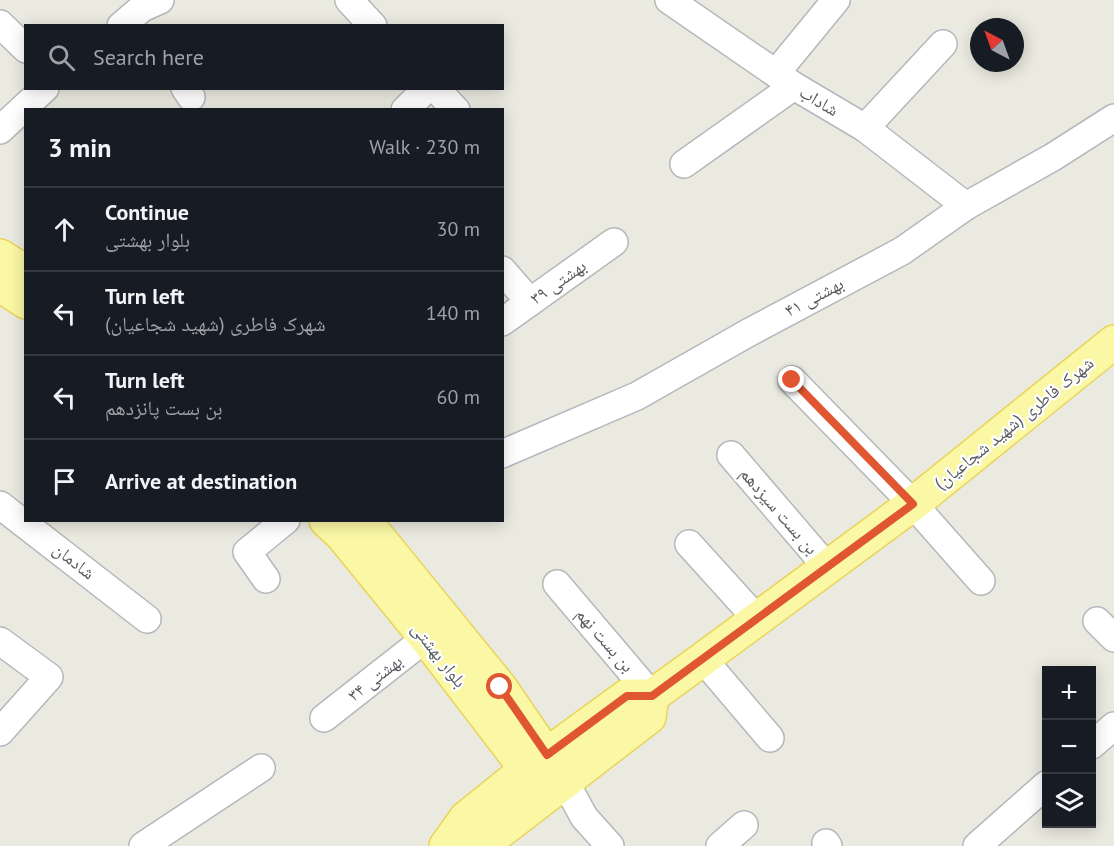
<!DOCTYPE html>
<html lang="en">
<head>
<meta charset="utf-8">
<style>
  body { margin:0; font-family:"PT Sans","Noto Naskh Arabic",sans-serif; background:#20242c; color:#f1f3f6 }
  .controls { position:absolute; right:18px; bottom:18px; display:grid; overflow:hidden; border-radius:0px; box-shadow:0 3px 15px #0003 }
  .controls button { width:54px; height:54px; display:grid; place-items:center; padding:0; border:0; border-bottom:2px solid #363941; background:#171b24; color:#f1f3f6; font:30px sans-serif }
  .compass { position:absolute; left:970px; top:18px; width:54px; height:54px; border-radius:50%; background:#171b24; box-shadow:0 3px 15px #0003; rotate:319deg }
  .stop { position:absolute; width:18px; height:18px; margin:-14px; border:4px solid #df5631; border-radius:50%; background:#fff }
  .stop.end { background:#df5631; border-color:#fff; box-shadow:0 2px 6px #0008 }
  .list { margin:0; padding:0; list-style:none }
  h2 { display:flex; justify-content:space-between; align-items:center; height:78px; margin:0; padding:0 24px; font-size:26px }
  h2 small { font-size:20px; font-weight:400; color:#9ea1a6 }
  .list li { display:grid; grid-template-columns:39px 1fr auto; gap:18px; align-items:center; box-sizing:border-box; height:84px; padding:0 24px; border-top:2px solid #363941 }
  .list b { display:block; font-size:22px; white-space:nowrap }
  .list p { margin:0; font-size:20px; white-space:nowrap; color:#9ea1a6 }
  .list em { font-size:20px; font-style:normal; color:#9ea1a6 }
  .icon { flex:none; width:33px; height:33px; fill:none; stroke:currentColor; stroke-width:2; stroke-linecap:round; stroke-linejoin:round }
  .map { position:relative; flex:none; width:1114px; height:846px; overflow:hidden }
  .search { position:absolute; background:#171b24; box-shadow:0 3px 15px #0003; left:24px; top:24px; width:480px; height:66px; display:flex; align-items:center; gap:15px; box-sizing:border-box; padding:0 21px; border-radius:0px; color:#9ea1a6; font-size:22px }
  .panel { position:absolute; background:#171b24; box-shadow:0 3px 15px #0003; left:24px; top:108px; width:480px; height:414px; border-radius:0px }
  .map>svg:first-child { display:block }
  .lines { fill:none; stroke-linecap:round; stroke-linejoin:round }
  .minor-casing { stroke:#b5b7bc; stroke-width:30 }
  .major-casing { stroke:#e9d45a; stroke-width:36 }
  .minor { stroke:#fff; stroke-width:27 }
  .major { stroke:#faf8a5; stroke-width:33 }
  .route { stroke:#df5631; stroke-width:8 }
  .labels { text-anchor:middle; stroke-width:4.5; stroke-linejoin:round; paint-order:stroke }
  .street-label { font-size:18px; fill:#595b60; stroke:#fff }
</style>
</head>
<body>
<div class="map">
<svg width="1114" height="846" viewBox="0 0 1114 846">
  <rect width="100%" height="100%" fill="#ebeae0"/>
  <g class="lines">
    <g class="minor-casing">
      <g id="minor">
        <polyline points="349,0 373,26"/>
        <polyline points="669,0 794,86 865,128 966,206"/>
        <polyline points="0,24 26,49"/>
        <polyline points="121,26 142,8 160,0"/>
        <polyline points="776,73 836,0"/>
        <polyline points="185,88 191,97"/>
        <polyline points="435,88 456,110"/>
        <polyline points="405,110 427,88"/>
        <polyline points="865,128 943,44"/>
        <polyline points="0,130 45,88"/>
        <polyline points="684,164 794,86"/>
        <polyline points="502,270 530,302"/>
        <polyline points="502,322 614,242"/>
        <polyline points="792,380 913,504 981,581"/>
        <polyline points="502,454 637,396 748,333 902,251 966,206 1053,157 1114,118"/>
        <polyline points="731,455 827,567"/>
        <polyline points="0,505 147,619"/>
        <polyline points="689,544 756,618"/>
        <polyline points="266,579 247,552 286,520"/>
        <polyline points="557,584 652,696"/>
        <polyline points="1097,621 1114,638"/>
        <polyline points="0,641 49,677 0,732"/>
        <polyline points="703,659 770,738"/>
        <polyline points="324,718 426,638"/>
        <polyline points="1092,745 1114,726"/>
        <polyline points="565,782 584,817 610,846"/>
        <polyline points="826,843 828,846"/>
        <polyline points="143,846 261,768"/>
        <polyline points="720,846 744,825"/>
        <polyline points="977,846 1046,785"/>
      </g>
    </g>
    <g class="major-casing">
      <g id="major">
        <polyline points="0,256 26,272"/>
        <polyline points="0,285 26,302"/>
        <polyline points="326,520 342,535 426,638 546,795"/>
        <polyline points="364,520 500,687 559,773"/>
        <polyline points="446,846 466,818 527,769 627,696 652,696 703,659 913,504 1114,342"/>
        <polyline points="473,846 489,840 649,717 652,696"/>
      </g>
    </g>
    <use href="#minor" class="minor"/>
    <use href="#major" class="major"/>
  </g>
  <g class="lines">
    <polyline class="route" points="500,687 547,755 627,696 652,696 913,504 792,380"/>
  </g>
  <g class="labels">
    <g class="street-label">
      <text transform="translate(819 101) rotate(31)" y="6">شاداب</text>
      <text transform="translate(558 282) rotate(-35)" y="6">بهشتی ۳۹</text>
      <text transform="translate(814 297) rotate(-28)" y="6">بهشتی ۴۱</text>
      <text transform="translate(1014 423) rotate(-39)" y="6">شهرک فاطری (شهید شجاعیان)</text>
      <text transform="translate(779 511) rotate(49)" y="6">بن بست سیزدهم</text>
      <text transform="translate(74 561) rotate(38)" y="6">شادمان</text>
      <text transform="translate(605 640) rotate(49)" y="6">بن بست نهم</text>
      <text transform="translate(439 655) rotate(52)" y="6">بلوار بهشتی</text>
      <text transform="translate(375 678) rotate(-38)" y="6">بهشتی ۳۴</text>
    </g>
  </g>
</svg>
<div class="controls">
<button>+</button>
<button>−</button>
<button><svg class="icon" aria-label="layers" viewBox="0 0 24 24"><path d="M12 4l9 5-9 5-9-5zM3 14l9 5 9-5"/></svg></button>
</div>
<svg class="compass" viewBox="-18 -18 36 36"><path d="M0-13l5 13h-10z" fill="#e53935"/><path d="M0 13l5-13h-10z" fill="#9ea1a6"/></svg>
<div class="stop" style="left:500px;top:687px"></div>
<div class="stop end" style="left:792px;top:380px"></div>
<div class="search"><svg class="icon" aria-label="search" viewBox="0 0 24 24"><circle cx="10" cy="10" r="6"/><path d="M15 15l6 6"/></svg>Search here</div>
<section class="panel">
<h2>3 min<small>Walk · 230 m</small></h2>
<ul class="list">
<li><svg class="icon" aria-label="ahead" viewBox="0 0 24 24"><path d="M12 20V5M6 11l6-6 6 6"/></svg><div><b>Continue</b><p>بلوار بهشتی</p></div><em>30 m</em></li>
<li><svg class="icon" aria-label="left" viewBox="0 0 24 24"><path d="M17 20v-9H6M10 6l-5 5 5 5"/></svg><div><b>Turn left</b><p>شهرک فاطری (شهید شجاعیان)</p></div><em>140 m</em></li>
<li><svg class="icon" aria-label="left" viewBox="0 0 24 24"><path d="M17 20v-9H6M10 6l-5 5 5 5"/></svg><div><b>Turn left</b><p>بن بست پانزدهم</p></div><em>60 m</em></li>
<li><svg class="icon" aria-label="arrive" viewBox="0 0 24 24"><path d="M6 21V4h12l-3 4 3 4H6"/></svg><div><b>Arrive at destination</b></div></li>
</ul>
</section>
</div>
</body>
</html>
